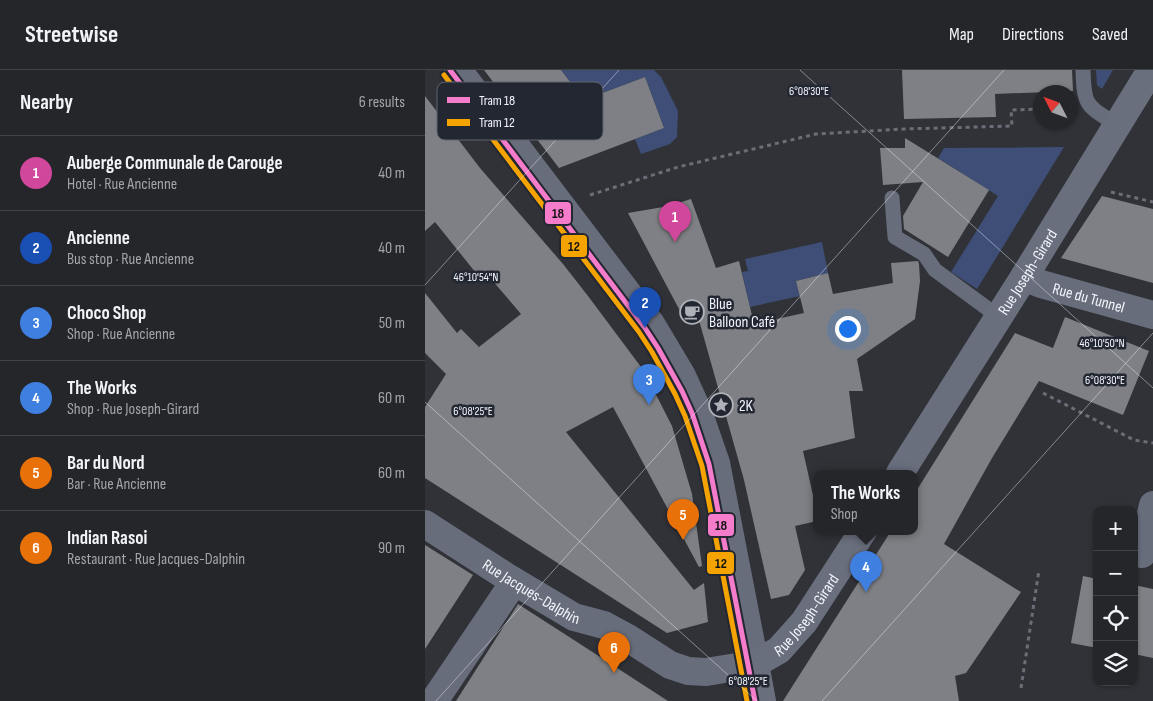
<!DOCTYPE html>
<html lang="en">
<head>
<meta charset="utf-8">
<style>
  body { margin:0; font-family:"Sofia Sans Condensed",sans-serif; background:#303236; color:#f1f3f6 }
  .controls { position:absolute; right:15px; bottom:15px; display:grid; overflow:hidden; border-radius:10px; box-shadow:0 1px 4px #0004 }
  .controls button { width:45px; height:45px; display:grid; place-items:center; padding:0; border:0; border-bottom:1px solid #414347; background:#24262a; color:#f1f3f6; font:25px sans-serif }
  .compass { position:absolute; left:608px; top:15px; width:45px; height:45px; border-radius:50%; background:#24262a; box-shadow:0 1px 4px #0004; rotate:312deg }
  .you { position:absolute; left:422px; top:258px; width:18px; height:18px; margin:-12px; border:4px solid #fff; border-radius:50%; background:#1a73e8; box-shadow:0 0 0 8px #1a73e833 }
  .badge { display:grid; place-items:center; width:32px; height:32px; border-radius:50%; background:#95b2f1; color:#fff; font-size:16px; font-weight:700 }
  .pin { position:absolute; translate:-50% -41px; filter:drop-shadow(0 1px 2px #0008) }
  .pin::after { content:''; position:absolute; top:26px; width:18px; height:15px; background:inherit; clip-path:polygon(0 0,100% 0,50% 100%) }
  .popup { position:absolute; left:388px; top:400px; width:105px; height:65px; box-sizing:border-box; display:grid; place-content:center; border-radius:10px; background:#24262a; filter:drop-shadow(0 1px 4px #0005); font-size:16px; white-space:nowrap; color:#a3a5a8 }
  .popup b { font-size:19px; color:#f1f3f6 }
  .popup::after { content:''; position:absolute; left:50%; top:100%; margin-left:-10px; border:10px solid transparent; border-top-color:#24262a }
  .list { margin:0; padding:0; list-style:none }
  h2 { display:flex; justify-content:space-between; align-items:center; height:65px; margin:0; padding:0 20px; font-size:21px }
  h2 small { font-size:16px; font-weight:400; color:#a3a5a8 }
  .list li { display:grid; grid-template-columns:32px 1fr auto; gap:15px; align-items:center; box-sizing:border-box; height:75px; padding:0 20px; border-top:1px solid #414347 }
  .list b { display:block; font-size:19px; white-space:nowrap }
  .list p { margin:0; font-size:16px; white-space:nowrap; color:#a3a5a8 }
  .list em { font-size:16px; font-style:normal; color:#a3a5a8 }
  .icon { flex:none; width:28px; height:28px; fill:none; stroke:currentColor; stroke-width:2; stroke-linecap:round; stroke-linejoin:round }
  .map { position:relative; flex:none; width:728px; height:631px; overflow:hidden }
  header { display:flex; align-items:center; gap:30px; box-sizing:border-box; height:70px; padding:0 25px; background:#24262a; border-bottom:1px solid #414347 }
  header strong { font-size:24px }
  nav { display:flex; gap:28px; margin-inline-start:auto; font-size:18px }
  main { display:flex }
  aside { flex:1; background:#24262a }
  .map>svg:first-child { display:block }
  .green { fill:#3f4e76 }
  .building { fill:#7e8085 }
  .lines { fill:none; stroke-linecap:round; stroke-linejoin:round }
  .path { stroke:#6b6e79; stroke-width:3; stroke-dasharray:4 4; stroke-linecap:butt }
  .lane { stroke:#676d7a; stroke-width:15 }
  .street { stroke:#676d7a; stroke-width:28 }
  .secondary { stroke:#6a6f7e; stroke-width:28 }
  .tram-1-casing { stroke:#232731; stroke-width:9 }
  .tram-2-casing { stroke:#232731; stroke-width:9 }
  .tram-1 { stroke:#f57bcb; stroke-width:5 }
  .tram-2 { stroke:#f5a300; stroke-width:5 }
  .ticks { fill:none; stroke:#f2f5fc; stroke-width:1; stroke-opacity:0.45 }
  .labels { text-anchor:middle; stroke-width:5; stroke-linejoin:round; paint-order:stroke }
  .street-label { font-size:16px; fill:#f2f5fc; stroke:#232731 }
  .poi-label { font-size:16px; fill:#f2f5fc; stroke:#232731; text-anchor:start }
  .key { fill:#232731; stroke:#61656e; stroke-width:1 }
  .key-label { font-size:14px; fill:#f2f5fc }
  .ticks-label { font-size:12px; text-anchor:middle; fill:#f2f5fc; stroke:#232731; stroke-width:5; stroke-linejoin:round; paint-order:stroke }
  .line-badge { stroke:#232731; stroke-width:2 }
  .pale-badge-label { font-size:14px; text-anchor:middle; font-weight:bold; fill:#111 }
</style>
</head>
<body>
<header>
<strong>Streetwise</strong>
<nav><a>Map</a><a>Directions</a><a>Saved</a></nav>
</header>
<main>
<aside>
<h2>Nearby<small>6 results</small></h2>
<ul class="list">
<li><span class="badge" style="background:#d1479c">1</span><div><b>Auberge Communale de Carouge</b><p>Hotel · Rue Ancienne</p></div><em>40 m</em></li>
<li><span class="badge" style="background:#1a4fb4">2</span><div><b>Ancienne</b><p>Bus stop · Rue Ancienne</p></div><em>40 m</em></li>
<li><span class="badge" style="background:#3f7fe0">3</span><div><b>Choco Shop</b><p>Shop · Rue Ancienne</p></div><em>50 m</em></li>
<li><span class="badge" style="background:#3f7fe0">4</span><div><b>The Works</b><p>Shop · Rue Joseph-Girard</p></div><em>60 m</em></li>
<li><span class="badge" style="background:#e8710a">5</span><div><b>Bar du Nord</b><p>Bar · Rue Ancienne</p></div><em>60 m</em></li>
<li><span class="badge" style="background:#e8710a">6</span><div><b>Indian Rasoi</b><p>Restaurant · Rue Jacques-Dalphin</p></div><em>90 m</em></li>
</ul>
</aside>
<div class="map">
<svg width="728" height="631" viewBox="0 0 728 631">
  <rect width="100%" height="100%" fill="#303238"/>
  <g class="green">
    <polygon points="136,0 229,0 236,7 253,41 252,67 245,74 216,84 210,69 239,58 220,7 159,30"/>
    <polygon points="671,0 688,0 677,19 672,15"/>
    <polygon points="639,77 552,219 526,202 573,126 513,88 519,78"/>
    <polygon points="397,172 403,203 371,211 375,226 325,237 317,202 323,201 320,189"/>
  </g>
  <g class="building">
    <polygon points="59,0 136,0 159,30 220,7 239,58 134,98"/>
    <polygon points="477,0 647,0 648,21 570,24 571,47 479,49"/>
    <polygon points="0,26 55,98 138,194 163,226 219,301 247,356 267,424 277,496 274,497 188,337 141,362 269,520 279,513 283,552 242,563 0,408 0,337 21,304 0,283 0,223 32,263 36,259 54,277 96,244 61,203 55,208 10,152 0,161"/>
    <polygon points="480,68 564,120 523,187 479,159 478,146 498,112 458,115 455,78 480,78"/>
    <polygon points="677,126 728,139 728,213 636,188"/>
    <polygon points="266,129 291,198 314,191 329,254 379,243 371,211 403,203 408,224 468,213 466,193 493,191 494,194 495,211 490,249 432,289 438,321 424,321 430,368 378,381 392,443 392,451 370,456 380,500 364,525 346,529 319,410 270,236 254,239 203,143 244,136"/>
    <polygon points="640,247 724,281 698,345 614,311 567,388 519,474 596,522 541,603 530,606 534,631 358,631 466,461 490,461 490,423 590,263 628,278"/>
    <polygon points="0,475 48,505 0,579"/>
    <polygon points="658,506 672,509 672,578 646,573"/>
    <polygon points="709,515 728,519 728,588 709,584"/>
    <polygon points="93,534 152,572 243,631 31,631"/>
  </g>
  <g class="lines">
    <g class="path">
      <polyline points="686,122 728,132"/>
      <polyline points="165,125 253,97 391,64 479,59 587,56 586,40 616,39"/>
      <polyline points="618,323 709,370 728,373"/>
      <polyline points="596,618 614,500"/>
    </g>
    <g class="lane">
      <path d="M658,0C659,38 662,35 692,55"/>
      <polyline points="467,128 470,167 499,184 510,200 574,247"/>
    </g>
    <g class="street">
      <path id="s1" d="M599,207L616,214L728,245"/>
      <path id="s2" d="M0,454L82,507L149,547L179,555L203,568L245,595L263,601L281,602L330,594L291,393L273,341L257,306L226,254L33,0"/>
      <polyline points="717,484 728,435"/>
      <polyline points="9,631 83,521 90,512"/>
    </g>
    <g class="secondary">
      <path id="s3" d="M475,403L599,207L726,0"/>
      <path id="s4" d="M337,631L330,594L354,580L379,552L438,461"/>
    </g>
    <g class="tram-1-casing">
      <polyline id="tram-1" points="25,0 220,258 233,278 257,321 267,343 284,394 330,631"/>
    </g>
    <g class="tram-2-casing">
      <polyline id="tram-2" points="19,5 214,262 227,282 250,324 260,346 277,396 322,631"/>
    </g>
    <use href="#tram-1" class="tram-1"/>
    <use href="#tram-2" class="tram-2"/>
  </g>
  <path class="ticks" d="M375,0L728,318M0,215L194,0M0,332L332,631M11,631L579,0M397,631L728,263"/>
  <defs>
    <g id="cafe-ring" transform="scale(1.25)"><circle r="9.5" fill="#232731" stroke="#aeb1b7" stroke-width="1.5"/><path d="M-5.5-4.5H6V0H3Q3 3.5 0 3.5H-2.5Q-5.5 3.5-5.5 0ZM3-3.2v2h1.7v-2ZM-6 4.5H4V6H-6Z" fill="#aeb1b7"/></g>
    <g id="sight-ring" transform="scale(1.25)"><circle r="9.5" fill="#232731" stroke="#aeb1b7" stroke-width="1.5"/><path d="M0-6L1.8-2.2L6-1.7L2.9 1.2L3.7 5.4L0 3.3L-3.7 5.4L-2.9 1.2L-6-1.7L-1.8-2.2Z" fill="#aeb1b7"/></g>
  </defs>
  <g fill-rule="evenodd">
    <use href="#cafe-ring" x="267" y="242"/>
    <use href="#sight-ring" x="296" y="335"/>
  </g>
  <g class="labels">
    <g class="street-label">
      <text dy="6" stroke="none"><textPath href="#s3" startOffset="238">Rue Joseph-Girard</textPath></text>
      <text dy="6" stroke="none"><textPath href="#s1" startOffset="68">Rue du Tunnel</textPath></text>
      <text dy="6" stroke="none"><textPath href="#s2" startOffset="126">Rue Jacques-Dalphin</textPath></text>
      <text dy="6" stroke="none"><textPath href="#s4" startOffset="110">Rue Joseph-Girard</textPath></text>
    </g>
    <g class="poi-label">
      <text x="284" y="239">Blue<tspan x="284" dy="18">Balloon Café</tspan></text>
      <text x="314" y="341">2K</text>
    </g>
  </g>
  <rect x="12" y="12" width="166" height="58" rx="8" class="key"/>
  <rect x="22" y="27" width="23" height="6" fill="#f57bcb"/>
  <rect x="22" y="49" width="23" height="7" fill="#f5a300"/>
  <g class="key-label">
    <text x="54" y="35">Tram 18</text>
    <text x="54" y="57">Tram 12</text>
  </g>
  <g class="ticks-label">
    <text x="384" y="25">6°08'30"E</text>
    <text x="51" y="211">46°10'54"N</text>
    <text x="677" y="277">46°10'50"N</text>
    <text x="680" y="314">6°08'30"E</text>
    <text x="48" y="345">6°08'25"E</text>
    <text x="323" y="615">6°08'25"E</text>
  </g>
  <g class="line-badge">
    <rect x="119" y="131" width="28" height="24" rx="5" fill="#f57bcb"/>
    <rect x="135" y="164" width="28" height="24" rx="5" fill="#f5a300"/>
    <rect x="282" y="443" width="28" height="24" rx="5" fill="#f57bcb"/>
    <rect x="281" y="481" width="29" height="24" rx="5" fill="#f5a300"/>
  </g>
  <g class="pale-badge-label">
    <text x="133" y="148">18</text>
    <text x="149" y="181">12</text>
    <text x="296" y="460">18</text>
    <text x="296" y="498">12</text>
  </g>
</svg>
<div class="controls">
<button>+</button>
<button>−</button>
<button><svg class="icon" aria-label="locate" viewBox="0 0 24 24"><circle cx="12" cy="12" r="6"/><path d="M12 2v4M12 18v4M2 12h4M18 12h4"/></svg></button>
<button><svg class="icon" aria-label="layers" viewBox="0 0 24 24"><path d="M12 4l9 5-9 5-9-5zM3 14l9 5 9-5"/></svg></button>
</div>
<svg class="compass" viewBox="-18 -18 36 36"><path d="M0-13l5 13h-10z" fill="#e53935"/><path d="M0 13l5-13h-10z" fill="#a3a5a8"/></svg>
<div class="you"></div>
<div class="pin badge" style="left:250px;top:172px;background:#d1479c">1</div>
<div class="pin badge" style="left:220px;top:258px;background:#1a4fb4">2</div>
<div class="pin badge" style="left:224px;top:335px;background:#3f7fe0">3</div>
<div class="pin badge" style="left:441px;top:522px;background:#3f7fe0">4</div>
<div class="popup"><b>The Works</b>Shop</div>
<div class="pin badge" style="left:258px;top:470px;background:#e8710a">5</div>
<div class="pin badge" style="left:189px;top:603px;background:#e8710a">6</div>
</div>
</main>
</body>
</html>
